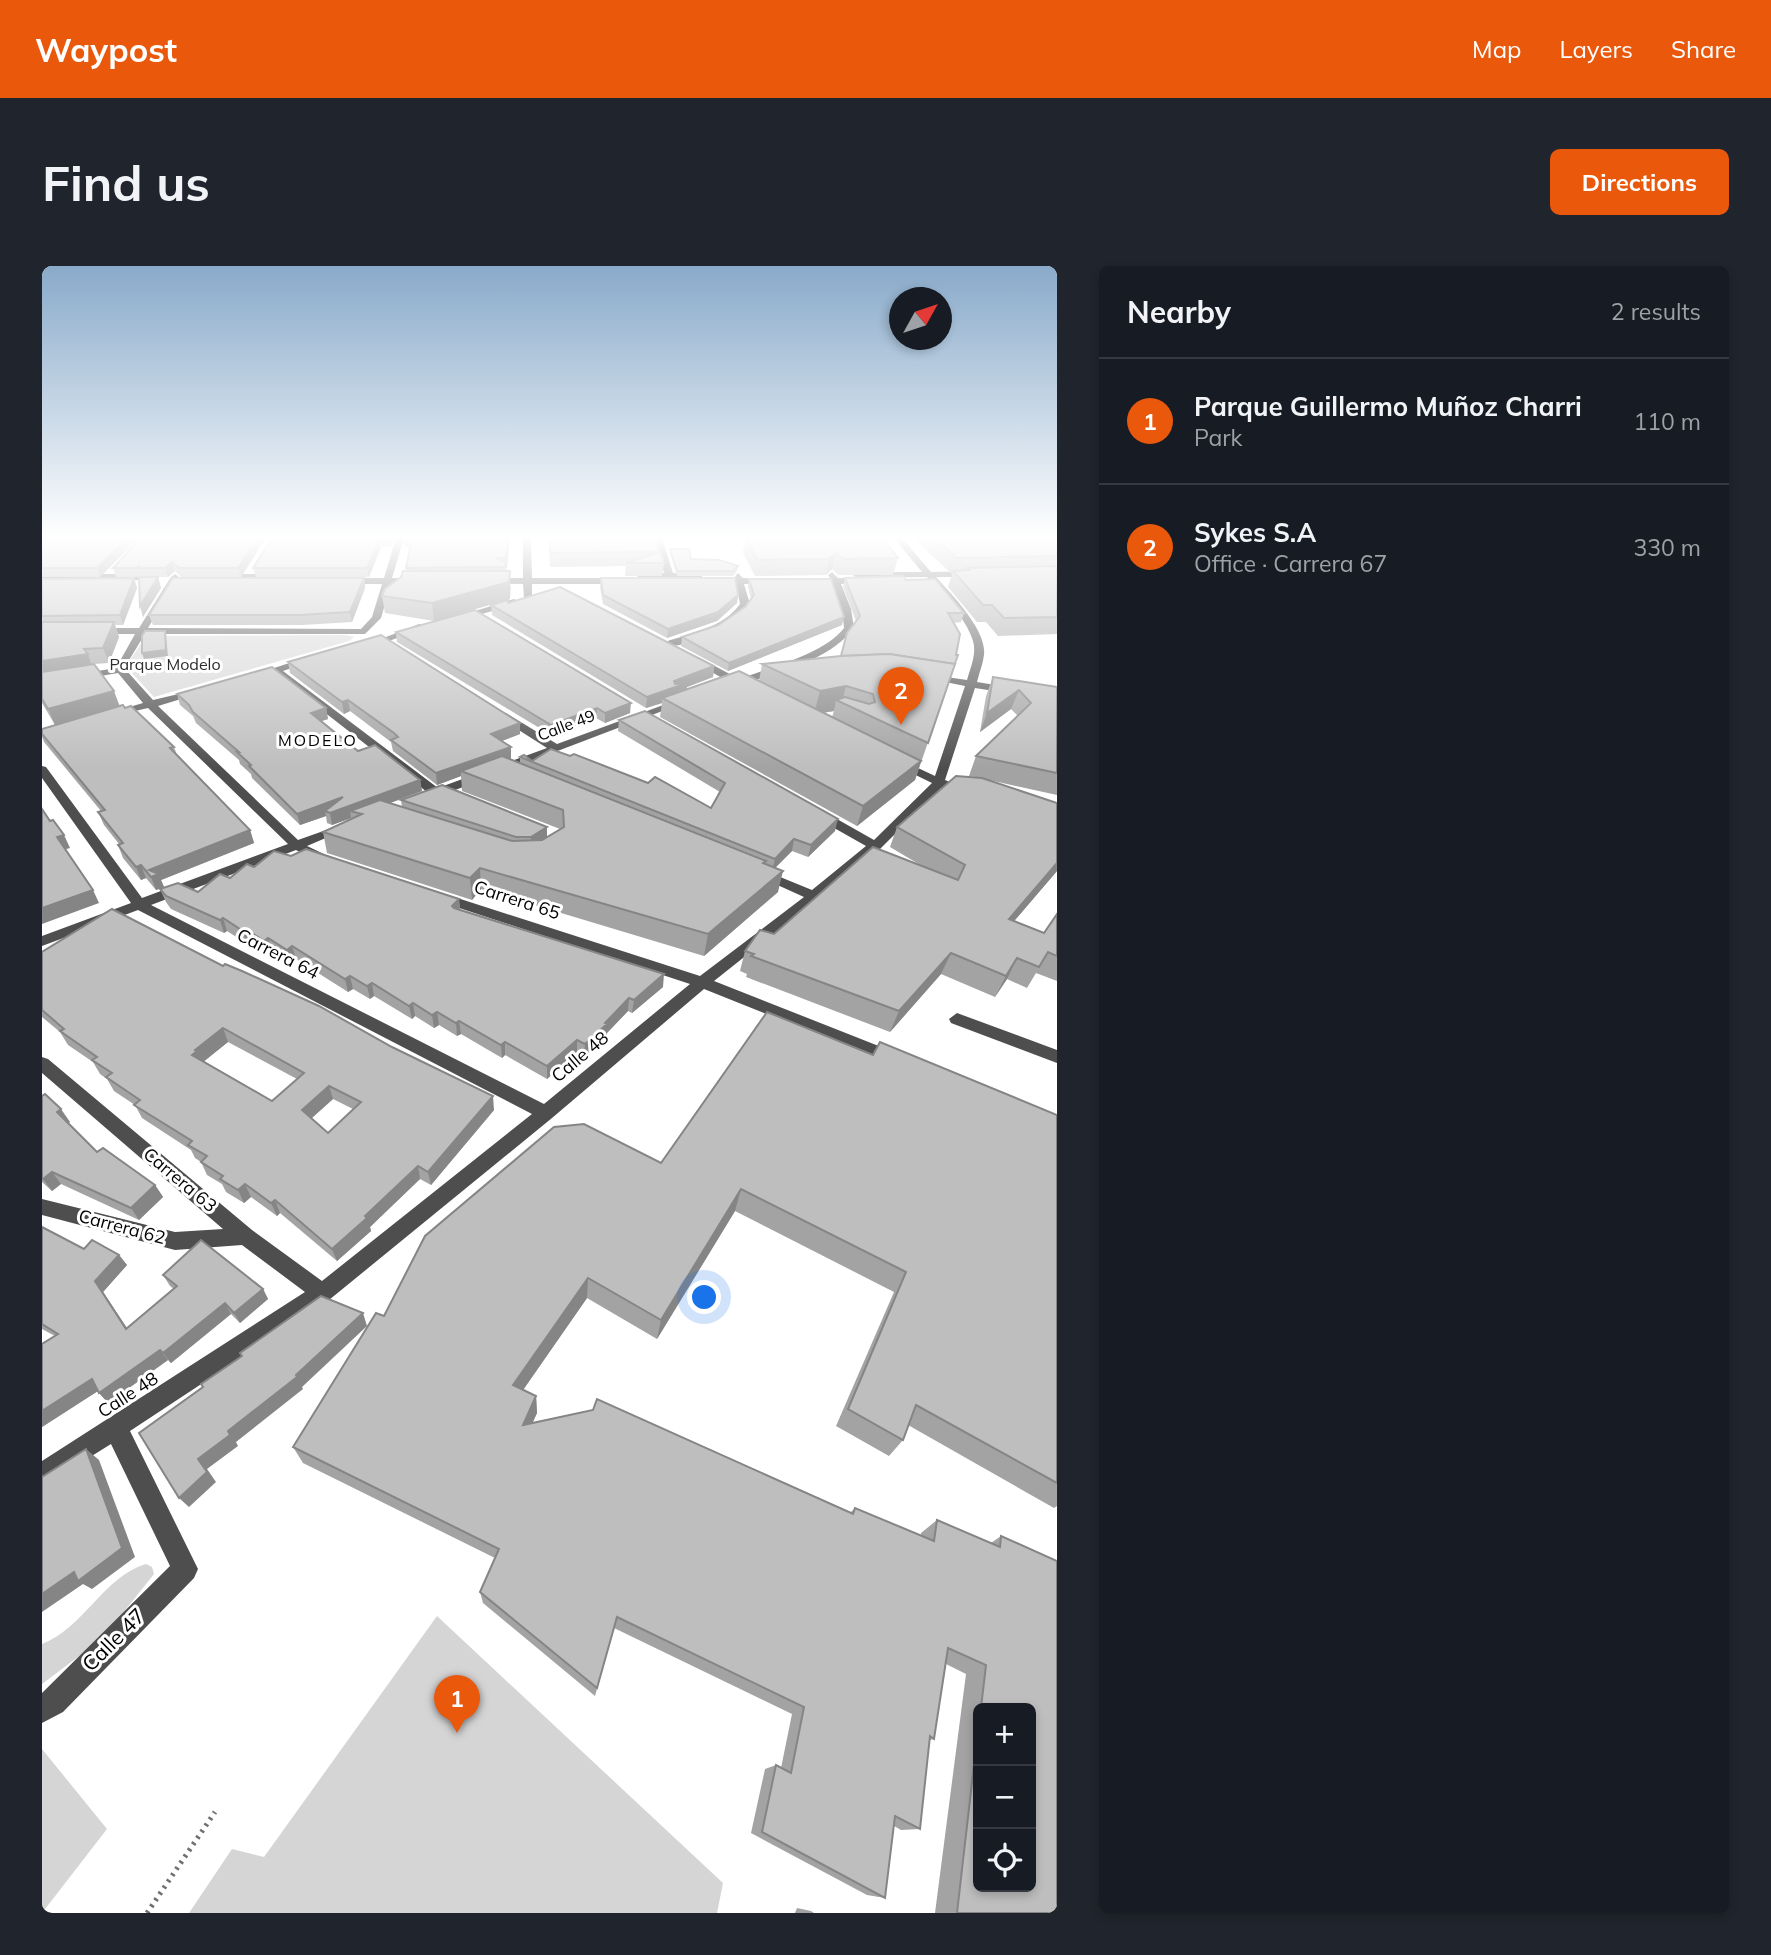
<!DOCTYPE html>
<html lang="en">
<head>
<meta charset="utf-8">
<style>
  body { margin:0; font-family:Mulish,sans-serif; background:#20242c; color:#f1f3f6 }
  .controls { position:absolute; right:21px; bottom:21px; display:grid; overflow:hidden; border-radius:10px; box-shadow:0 4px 10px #0003 }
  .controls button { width:63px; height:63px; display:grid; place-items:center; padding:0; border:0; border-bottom:2px solid #363941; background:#171b24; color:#f1f3f6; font:35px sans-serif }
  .compass { position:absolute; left:847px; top:21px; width:63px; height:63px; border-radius:50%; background:#171b24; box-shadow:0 4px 10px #0003; rotate:50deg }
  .you { position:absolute; left:663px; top:1032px; width:24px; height:24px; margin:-18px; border:5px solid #fff; border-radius:50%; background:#1a73e8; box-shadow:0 0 0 10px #1a73e833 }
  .badge { display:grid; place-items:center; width:46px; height:46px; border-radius:50%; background:#ea580c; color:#fff; font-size:23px; font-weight:700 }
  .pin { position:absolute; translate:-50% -58px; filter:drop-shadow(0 2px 4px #0008) }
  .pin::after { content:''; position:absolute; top:37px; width:24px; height:21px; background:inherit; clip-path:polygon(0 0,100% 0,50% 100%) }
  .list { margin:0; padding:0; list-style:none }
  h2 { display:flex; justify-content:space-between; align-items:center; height:91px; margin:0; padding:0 28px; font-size:30px }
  h2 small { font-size:23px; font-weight:400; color:#9ea1a6 }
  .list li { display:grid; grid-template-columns:46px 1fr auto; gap:21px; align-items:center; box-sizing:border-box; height:126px; padding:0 28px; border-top:2px solid #363941 }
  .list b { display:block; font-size:26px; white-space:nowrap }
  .list p { margin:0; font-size:23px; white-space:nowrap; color:#9ea1a6 }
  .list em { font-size:23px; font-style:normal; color:#9ea1a6 }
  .icon { flex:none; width:38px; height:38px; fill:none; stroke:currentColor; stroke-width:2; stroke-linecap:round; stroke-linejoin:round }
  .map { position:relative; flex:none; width:1015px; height:1647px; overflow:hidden; border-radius:10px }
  header { display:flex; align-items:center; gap:42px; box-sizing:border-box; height:98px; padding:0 35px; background:#ea580c; color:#fff }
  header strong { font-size:33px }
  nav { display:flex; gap:38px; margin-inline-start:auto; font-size:24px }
  .intro { display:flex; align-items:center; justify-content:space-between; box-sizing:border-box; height:168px; padding:0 42px }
  h1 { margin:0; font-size:49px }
  .button { padding:18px 32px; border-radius:10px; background:#ea580c; color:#fff; font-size:24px; font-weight:700 }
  main { display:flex; gap:42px; padding:0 42px }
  aside { flex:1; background:#171b24; border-radius:10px; box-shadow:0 4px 10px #0003 }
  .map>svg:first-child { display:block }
  .green { fill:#d5d5d5 }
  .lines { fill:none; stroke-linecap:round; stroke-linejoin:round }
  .path { stroke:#707070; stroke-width:5; stroke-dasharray:2.5 5; stroke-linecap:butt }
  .minor { fill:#4e4e4e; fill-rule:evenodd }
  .wall { fill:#a3a3a3; fill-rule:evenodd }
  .shaded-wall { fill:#858585 }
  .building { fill:#bebebe; stroke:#858585; stroke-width:2; fill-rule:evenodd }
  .labels { text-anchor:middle; stroke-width:6; stroke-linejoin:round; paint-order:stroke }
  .far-park-label { font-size:16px; fill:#2c2c2c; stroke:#fff }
  .far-street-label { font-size:16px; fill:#000; stroke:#fff }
  .far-neighbourhood-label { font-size:16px; letter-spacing:2px; fill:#000; stroke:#fff }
  .street-label { font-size:18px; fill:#000; stroke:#fff }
  .near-street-label { font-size:21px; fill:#000; stroke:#fff }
</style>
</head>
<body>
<header>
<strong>Waypost</strong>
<nav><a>Map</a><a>Layers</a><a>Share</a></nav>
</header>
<div class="intro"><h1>Find us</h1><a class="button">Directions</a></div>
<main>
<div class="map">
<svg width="1015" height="1647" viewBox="0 0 1015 1647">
  <rect width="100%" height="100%" fill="#fff"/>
  <g class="green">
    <polygon points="304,369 312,371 307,375 112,431 86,403 86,397 104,370"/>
    <path d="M104,1298L110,1301L112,1308L61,1372L0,1418V1378C42,1362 61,1311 104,1298Z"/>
    <polygon points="395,1350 681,1617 675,1647 147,1647 190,1583 222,1591"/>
    <polygon points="0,1483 65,1563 0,1647"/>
  </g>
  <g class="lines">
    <polyline class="path" points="105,1647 173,1546"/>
    <g class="minor">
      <path d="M354,272H362L350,312H374L378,315L374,318H349L339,352L323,368H103L84,399V404L111,434L162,422V426L116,440L256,574L301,558L307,562L265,580L286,590V596H276L254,584L109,639L502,838L648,718L393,634V628H403L658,710L762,631L709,607L711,604H721L770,624L824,580L771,550V544H779L832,574L890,517L849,497L859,494L893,510L923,420L879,411L884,408L925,414C928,403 935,388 931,375C924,351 900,330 885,311L815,312L811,309L815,306H880L852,272H860L889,306L934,305L938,308L934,311H894C910,329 945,364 942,389C941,398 937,407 935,416L1015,429V435L933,422L903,514L910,517V523L899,522L838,583L672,715L862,790L864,794L862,798H850L662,723L510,852L287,1034L88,1165L156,1303L152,1312L21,1446L0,1457V1427L128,1300L69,1178L0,1221V1195L263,1026L200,979L133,984L0,949V933L133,966L181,963L0,807V791L6,793L210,964L280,1015L490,848L96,644L0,680V670L89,637L0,512V500L4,501L100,632L246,578L106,442L67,451V447L101,437L76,407L0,420V414L74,402L93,368H52L47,365L52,362H97L129,311L133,308L137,311L106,362L319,363L330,351L340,318H301L297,315L301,312H342Z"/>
      <polygon points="481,272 489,272 490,312 581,312 585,315 581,318 490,318 490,332 486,335 482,332 481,318 441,317 444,312 481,312"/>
      <polygon points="612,272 620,272 631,307 658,307 661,312 633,313 629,318 624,313 595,312 598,307 622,307"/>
      <path d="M790,306L796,312H826L830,315L826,318H799L809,343L812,362C789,393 740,405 704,417L707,420L702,423L685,421L684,419L687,416L647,393L656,391L697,413C727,402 782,388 802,362L800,343L790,318H766L762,315L766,312H788L786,309Z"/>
      <path d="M696,307L701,312H728L732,315L728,318H702L708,338C693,359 648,382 623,380V376C649,367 681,362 698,338L694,318H672L668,315L672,312H692Z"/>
      <polygon points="0,308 98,308 102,311 98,314 0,314"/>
      <polygon points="161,308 245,308 249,311 245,314 158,313"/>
      <polygon points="472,333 477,336 475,338 415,355 410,352"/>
      <polygon points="377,358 380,359 380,363 344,376 339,373"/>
      <polygon points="266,391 275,393 241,405 396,522 505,482 456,451 456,447 464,447 515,478 635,434 644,436 387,534 381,530 385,526 232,407 212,413 207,410"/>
      <polygon points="915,747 1015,784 1015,797 909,757 907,753"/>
    </g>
  </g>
  <g class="wall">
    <polygon points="0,272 97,272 58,311 0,311"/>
    <polygon points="224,272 199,311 139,311 133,305 126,311 116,311 119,322 101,351 97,311 74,311 71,302"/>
    <polygon points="230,272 353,272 349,281 339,281 327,311 214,311 211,302"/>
    <polygon points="361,272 468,272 464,302 469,322 468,333 392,355 343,347 340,330 364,305 369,281 362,281"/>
    <polygon points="507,272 613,272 622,297 620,310 583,310 584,300 508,301"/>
    <polygon points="703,272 856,292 851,309 796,309 790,303 784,309 713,310 701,287"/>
    <polygon points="871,272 1015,272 1015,368 956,370 944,356 935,356 906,321 910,308"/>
    <polygon points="628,283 649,293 696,300 695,305 691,310 635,310 628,288"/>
    <polygon points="92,312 95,322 81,359 73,359 77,371 67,397 52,398 78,440 83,442 132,481 135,489 208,564 212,577 119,614 122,621 114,624 104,612 99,614 81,592 76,579 77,578 62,559 56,546 59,545 2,476 0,471 0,463 40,451 13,459 0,437 0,313"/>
    <polygon points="322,312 323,322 310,356 260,359 111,359 107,349"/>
    <polygon points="559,312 696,329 695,337 675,355 625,372 561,338 558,321"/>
    <path d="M803,312L864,314L922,347L919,356L911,357L914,389H916L873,514L815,560L618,451L620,437L604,442L450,349L449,339L466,336L672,400L671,411L645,421L644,423L717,415L720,398L799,390L814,355L801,321ZM792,445L790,451L781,447Z"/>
    <polygon points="707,313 800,359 686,405 639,380 640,371 676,359 703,341 709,333 706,321"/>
    <polygon points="354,366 588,447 563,457 554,452 509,469 355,376"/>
    <polygon points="246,396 478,457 478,468 460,475 469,492 468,493 478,497 478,491 669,542 678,526 576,465 577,454 793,565 766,591 750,585 733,602 736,626 662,690 439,623 430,634 285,587 281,566 309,553 309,552 290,559 285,557 284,550 258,559 210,512 209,508 198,498 197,494 154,457 151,450 138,439 135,428 284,442 286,453 279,455 316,485 378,514 380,525 348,537 360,541 359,534 505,561 505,571 518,563 420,525 419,510 395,519 351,485 349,476 308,445 302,448 248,407"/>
    <polygon points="951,411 1015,421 1015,529 947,514 1015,605 972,655 1002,667 1015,648 1015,715 994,707 985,722 965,713 953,731 899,708 848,766 704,711 705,708 698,705 703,685 732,668 880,600 848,581 855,561 934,511 927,510 934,490 976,450 969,443 938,466 944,430"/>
    <polygon points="249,590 417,633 418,644 621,721 590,747 586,745 565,767 565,771 542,791 535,787 505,813 463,789 460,792 419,768 415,770 397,759 392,762 373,750 370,753 332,730 328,733 311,723 306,726 254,693 248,697 230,685 226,688 208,676 205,678 185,665 182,667 129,643 124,636 118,623 156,626 212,601"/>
    <path d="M0,686L452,844L389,919L378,913L328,961L329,965L295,995L238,947L235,950L209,931L202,937L184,926L180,918L165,909L159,896L153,892L149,884L100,852L93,839L72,825L65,813L58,808L51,796L26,779L18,766L0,751ZM186,776L255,813L230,835L162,795ZM291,833L311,843L286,867L270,852Z"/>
    <path d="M725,746L831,789L838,776L1015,849V1240L1012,1242L866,1159L861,1174L847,1190L794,1160L852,1026L693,945L615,1073L545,1032L481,1124L494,1130L495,1147L490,1157L551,1144L555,1133L809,1246L813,1242L879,1270V1267L895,1254L949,1277L959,1270L1015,1295V1647H893L924,1408L904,1398L892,1473L888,1474L878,1563L859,1564L852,1560L843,1632L825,1629L709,1567L723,1503L734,1499L739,1502L750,1448L572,1362L553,1430L441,1337L438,1326L453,1292L261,1197L251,1181L334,1047L342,1050L383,970L512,861L542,858L619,897ZM936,1442H989V1621H936Z"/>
    <polygon points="0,830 28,856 26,857 55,886 113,919 121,931 97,954 19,918 10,925 0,916"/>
    <polygon points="0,961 42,983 77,989 85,999 61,1026 85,1062 132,1023 128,1020 121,1009 221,1023 226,1033 198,1057 189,1048 129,1097 126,1094 66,1137 56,1125 0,1161 13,1070 0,1063"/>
    <polygon points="755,1642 769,1645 772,1647 753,1647"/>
  </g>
  <g class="shaded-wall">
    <polygon points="85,272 97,272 58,311 55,302"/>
    <polygon points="216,272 224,272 199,311 196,302"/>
    <polygon points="338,272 339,281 327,311 325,302"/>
    <polygon points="347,272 353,272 349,281"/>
    <polygon points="467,272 468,272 465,302 464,292"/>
    <polygon points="794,287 790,303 784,309 787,293"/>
    <polygon points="130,296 133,305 126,311 123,302"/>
    <polygon points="468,305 468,333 392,355 390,337"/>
    <polygon points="116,311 119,322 101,351 98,340"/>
    <polygon points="92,312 95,322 81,359 78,349"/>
    <polygon points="322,312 323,322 310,356 308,346"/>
    <polygon points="696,329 695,337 675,355 625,372 626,363"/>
    <polygon points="802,351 800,359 686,405 687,397"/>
    <polygon points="72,356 77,371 67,397 61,382"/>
    <polygon points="123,365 124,371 126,390 102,393 100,387"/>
    <polygon points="46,388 51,403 0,411 0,395"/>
    <polygon points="672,400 671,411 645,421 644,428 620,432 620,437 604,442 605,431 632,415"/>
    <polygon points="804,420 800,436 794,434 792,445 772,448 778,425"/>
    <polygon points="977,424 969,443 938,466 945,447"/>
    <polygon points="72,425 78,441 13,459 6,443"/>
    <polygon points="306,434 308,445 302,448 300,436"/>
    <polygon points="589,437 588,447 563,457 563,447"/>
    <polygon points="284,442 286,453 271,458 269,447"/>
    <polygon points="555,442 554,452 509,469 509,459"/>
    <polygon points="478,457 478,468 449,479 449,468"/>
    <polygon points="469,481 469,492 427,508 419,505 419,510 395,519 394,507"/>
    <polygon points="879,495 873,514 815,560 821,540"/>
    <polygon points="378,514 380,525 319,548 308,545 309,552 290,559 288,547 283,545 284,550 258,559 255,548 301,531"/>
    <polygon points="796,553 793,565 766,591 769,579"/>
    <polygon points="505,561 505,574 489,583 489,571"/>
    <polygon points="208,564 212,577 119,614 122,621 114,624 109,611 107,604"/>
    <polygon points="22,569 28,582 21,584 15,571"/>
    <polygon points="752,573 750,585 730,605 733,593"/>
    <polygon points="1015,597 1015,605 956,674 967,653"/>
    <polygon points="99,599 104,612 99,614 94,601"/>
    <polygon points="438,602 439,623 430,634 428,612"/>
    <polygon points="741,605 736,626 662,690 666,668"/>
    <polygon points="51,624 57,637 0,658 0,642"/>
    <polygon points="417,633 418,646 410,640"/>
    <polygon points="181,652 185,665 182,667 178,654"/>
    <polygon points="204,663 208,676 205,678 201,665"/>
    <polygon points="226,672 230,685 226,688 222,675"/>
    <polygon points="250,680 254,693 248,697 245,684"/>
    <polygon points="909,687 899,708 848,766 857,745"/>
    <polygon points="975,692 965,713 953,731 964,710"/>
    <polygon points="622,708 621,721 590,747 592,734"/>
    <polygon points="308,710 311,723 306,726 303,713"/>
    <polygon points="330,717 332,730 328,733 325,720"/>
    <polygon points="587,732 586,745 565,767 565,771 542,791 543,778"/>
    <polygon points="371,737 373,750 370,753 367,740"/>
    <polygon points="395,746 397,759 392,762 390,749"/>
    <polygon points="417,755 419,768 415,770 414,757"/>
    <polygon points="181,762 186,776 160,797 150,789 153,784"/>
    <polygon points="535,774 535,787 505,813 505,800"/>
    <polygon points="463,776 463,789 460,792 459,779"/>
    <polygon points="287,820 291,833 264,857 260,844"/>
    <polygon points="451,830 452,844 389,919 386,906"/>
    <polygon points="19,843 28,856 23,859 15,846"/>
    <polygon points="376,900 378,913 328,961 329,965 295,995 290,983 323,950"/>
    <polygon points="10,906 19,918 10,925 1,913"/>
    <polygon points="203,918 209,931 202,937 196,924"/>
    <polygon points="113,919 121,931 97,954 89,942"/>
    <polygon points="699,923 693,945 615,1073 619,1054"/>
    <polygon points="233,934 238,947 235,950 229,937"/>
    <polygon points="77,989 85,999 61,1026 92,1073 84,1063 53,1015"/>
    <polygon points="546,1012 545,1032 472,1137 471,1119"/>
    <polygon points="221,1023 226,1033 198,1057 192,1047"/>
    <polygon points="183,1037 189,1048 129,1097 121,1087"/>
    <polygon points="321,1047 325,1060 260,1121 261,1123 194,1176 196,1180 165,1203 174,1216 147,1241 137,1232 156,1193 186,1165 254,1109"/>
    <polygon points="118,1084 126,1094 66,1137 57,1127"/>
    <polygon points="50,1113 59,1123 0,1161 0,1145"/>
    <polygon points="494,1130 495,1147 482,1176 481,1159"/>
    <polygon points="44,1183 57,1194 93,1291 50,1323 41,1318 0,1346 0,1328"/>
  </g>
  <g class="building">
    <polygon points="0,272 85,272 55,302 0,302"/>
    <polygon points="99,272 216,272 196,302 137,302 130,296 123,302 97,302 97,299 96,302 71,302"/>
    <polygon points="230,272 338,272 325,302 211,302"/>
    <polygon points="370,272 467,272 464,292 455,292 464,297 464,301 364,302"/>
    <polygon points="508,272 613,272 618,286 622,297 584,297 618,286 508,287"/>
    <polygon points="704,272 840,272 856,292 800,293 794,287 787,293 715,294"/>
    <polygon points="892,272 1015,272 1015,290 914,292"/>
    <polygon points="628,283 647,283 649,293 677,294 696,300 691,305 635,305"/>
    <polygon points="1015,300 1015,351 962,352 950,339 941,339 911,305 927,304 925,302"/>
    <polygon points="361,305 468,305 467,316 390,337 340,330 343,323 359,311"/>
    <polygon points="861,310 864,314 893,313 922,347 906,347 918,368 914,389 916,389 912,400 913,398 847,388 799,390 805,367 818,350 803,312"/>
    <polygon points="97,311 116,311 98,340"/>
    <polygon points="92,312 78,349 0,350 0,313"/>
    <polygon points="131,312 322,312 308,346 258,349 107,349"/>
    <polygon points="559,312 693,312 696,329 676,346 626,363 561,329"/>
    <polygon points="707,313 789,313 802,351 687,397 640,371 676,359 703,341 712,329"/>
    <polygon points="518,321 672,400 632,415 633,418 645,417 605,431 449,339 466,334 466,337"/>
    <polygon points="433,344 589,437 563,447 555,442 509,459 354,366"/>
    <polygon points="0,356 72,356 61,382 42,383 46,388 0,395"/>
    <polygon points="103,365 123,365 124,384 100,387 100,370"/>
    <polygon points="339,369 478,457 449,468 469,481 394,507 349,474 356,471 352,467 306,434 300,436 246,396"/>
    <polygon points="847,388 913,398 886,477 794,434 803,431 827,438 833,436 831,428 804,420 778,425 720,398 799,390"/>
    <polygon points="52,398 72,425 6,443 0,433 0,406"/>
    <polygon points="230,401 284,442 269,447 316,485 333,479 378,514 288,547 283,545 301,531 255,548 207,500 209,499 195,486 197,486 151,446 147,439 135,428"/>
    <polygon points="697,405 879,495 821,540 620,432"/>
    <polygon points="951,411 1015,421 1015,507 934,490 989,437 977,424 945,447"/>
    <polygon points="81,439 83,442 89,440 132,481 128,482 208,564 107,604 117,608 109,611 99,599 94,601 76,579 81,577 56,546 63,544 0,468 0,463"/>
    <polygon points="603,445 796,553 769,579 752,573 733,593 478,491 482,489 490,495 509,483 528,490 532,488 606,517 613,511 669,542 683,517 577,454"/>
    <polygon points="460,490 724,595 721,597 741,605 666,668 438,602 428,612 281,566 320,548 308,545 338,534 470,575 500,574 522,561 521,544 419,505"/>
    <polygon points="914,510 940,512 1015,537 1015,597 967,653 1002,667 1015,648 1015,690 1006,686 997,701 975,692 964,710 909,687 857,745 709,690 712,688 703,685 718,664 732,668 831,581 916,614 923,599 855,561"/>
    <polygon points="400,519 505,561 489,571 474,571 359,534"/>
    <polygon points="0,543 8,555 11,554 22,569 15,571 51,624 0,642"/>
    <polygon points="264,583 417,633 410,640 412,642 622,708 592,734 587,732 563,757 565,758 543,778 535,774 505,800 463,776 459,779 417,755 414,757 395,746 390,749 371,737 367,740 330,717 325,720 308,710 303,713 250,680 245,684 226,672 222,675 204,663 201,665 181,652 178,654 124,630 118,623 136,617 156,626 178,608 188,612 205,598 212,601 232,585 249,590"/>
    <path d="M70,643L181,700L183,698L200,705L277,740L350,781L451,830L386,906L376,900L323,950L325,952L290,983L233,934L229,937L203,918L196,924L178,913L181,910L159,896L165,890L146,879L150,875L92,839L98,834L64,811L70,807L50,794L55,791L18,765L22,763L0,744V686ZM181,762L262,807L230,835L150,789L155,785L153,784ZM287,820L319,836L286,867L260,844Z"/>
    <polygon points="725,746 831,789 838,776 1015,849 1015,1217 874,1139 861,1174 806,1143 864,1006 699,923 619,1054 546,1012 471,1119 494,1130 481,1159 551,1144 555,1133 811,1248 813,1242 892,1275 895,1254 958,1281 959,1270 1015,1295 1015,1647 915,1647 936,1464 936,1621 989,1621 989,1442 939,1442 944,1399 906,1382 892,1473 888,1470 878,1563 853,1550 843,1632 720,1566 734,1499 749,1507 762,1441 575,1351 555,1422 438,1326 457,1283 251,1181 334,1047 342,1050 383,970 512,861 542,858 619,897"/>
    <polygon points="3,828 19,843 15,846 55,886 61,882 113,919 89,942 10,906 1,913 0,912 0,830"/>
    <polygon points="0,961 42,983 50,974 77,989 53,1015 84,1063 135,1020 121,1009 159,974 221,1023 192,1047 183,1037 121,1087 118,1084 57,1127 50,1113 0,1145 0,1078 16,1068 0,1058"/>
    <polygon points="279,1030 321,1047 254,1109 255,1111 186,1165 188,1169 156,1193 165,1206 137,1232 97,1167 161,1121 159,1118 200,1090 198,1087"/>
    <polygon points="44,1183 80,1282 36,1315 32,1306 0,1328 0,1211"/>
  </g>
  <linearGradient id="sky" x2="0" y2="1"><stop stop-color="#89aaca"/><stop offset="0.54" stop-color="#fff"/><stop offset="1" stop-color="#fff" stop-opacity="0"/></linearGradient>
  <rect width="1015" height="502" fill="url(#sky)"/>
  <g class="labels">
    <g class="far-park-label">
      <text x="123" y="404">Parque Modelo</text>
    </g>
    <g class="far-street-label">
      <text transform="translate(524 459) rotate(-21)" y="6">Calle 49</text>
    </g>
    <g class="far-neighbourhood-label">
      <text x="276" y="480">MODELO</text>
    </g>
    <g class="street-label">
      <text transform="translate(475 634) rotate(18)" y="6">Carrera 65</text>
      <text transform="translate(236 688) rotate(27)" y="6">Carrera 64</text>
      <text transform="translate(538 791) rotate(-40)" y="6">Calle 48</text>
      <text transform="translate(138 914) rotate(40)" y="6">Carrera 63</text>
      <text transform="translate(80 961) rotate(15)" y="6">Carrera 62</text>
      <text transform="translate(86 1129) rotate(-33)" y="6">Calle 48</text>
    </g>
    <g class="near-street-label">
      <text transform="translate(72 1374) rotate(-45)" y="7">Calle 47</text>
    </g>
  </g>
</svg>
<div class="controls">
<button>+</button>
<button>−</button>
<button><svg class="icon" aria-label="locate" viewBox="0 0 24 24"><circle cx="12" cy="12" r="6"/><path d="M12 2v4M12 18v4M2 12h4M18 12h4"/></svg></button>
</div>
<svg class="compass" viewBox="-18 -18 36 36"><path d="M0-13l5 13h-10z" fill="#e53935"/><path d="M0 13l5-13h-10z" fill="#9ea1a6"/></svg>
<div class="you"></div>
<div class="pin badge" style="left:415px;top:1467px">1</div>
<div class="pin badge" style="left:859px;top:459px">2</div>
</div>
<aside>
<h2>Nearby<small>2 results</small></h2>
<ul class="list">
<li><span class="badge">1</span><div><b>Parque Guillermo Muñoz Charri</b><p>Park</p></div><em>110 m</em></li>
<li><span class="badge">2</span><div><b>Sykes S.A</b><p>Office · Carrera 67</p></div><em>330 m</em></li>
</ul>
</aside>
</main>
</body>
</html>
